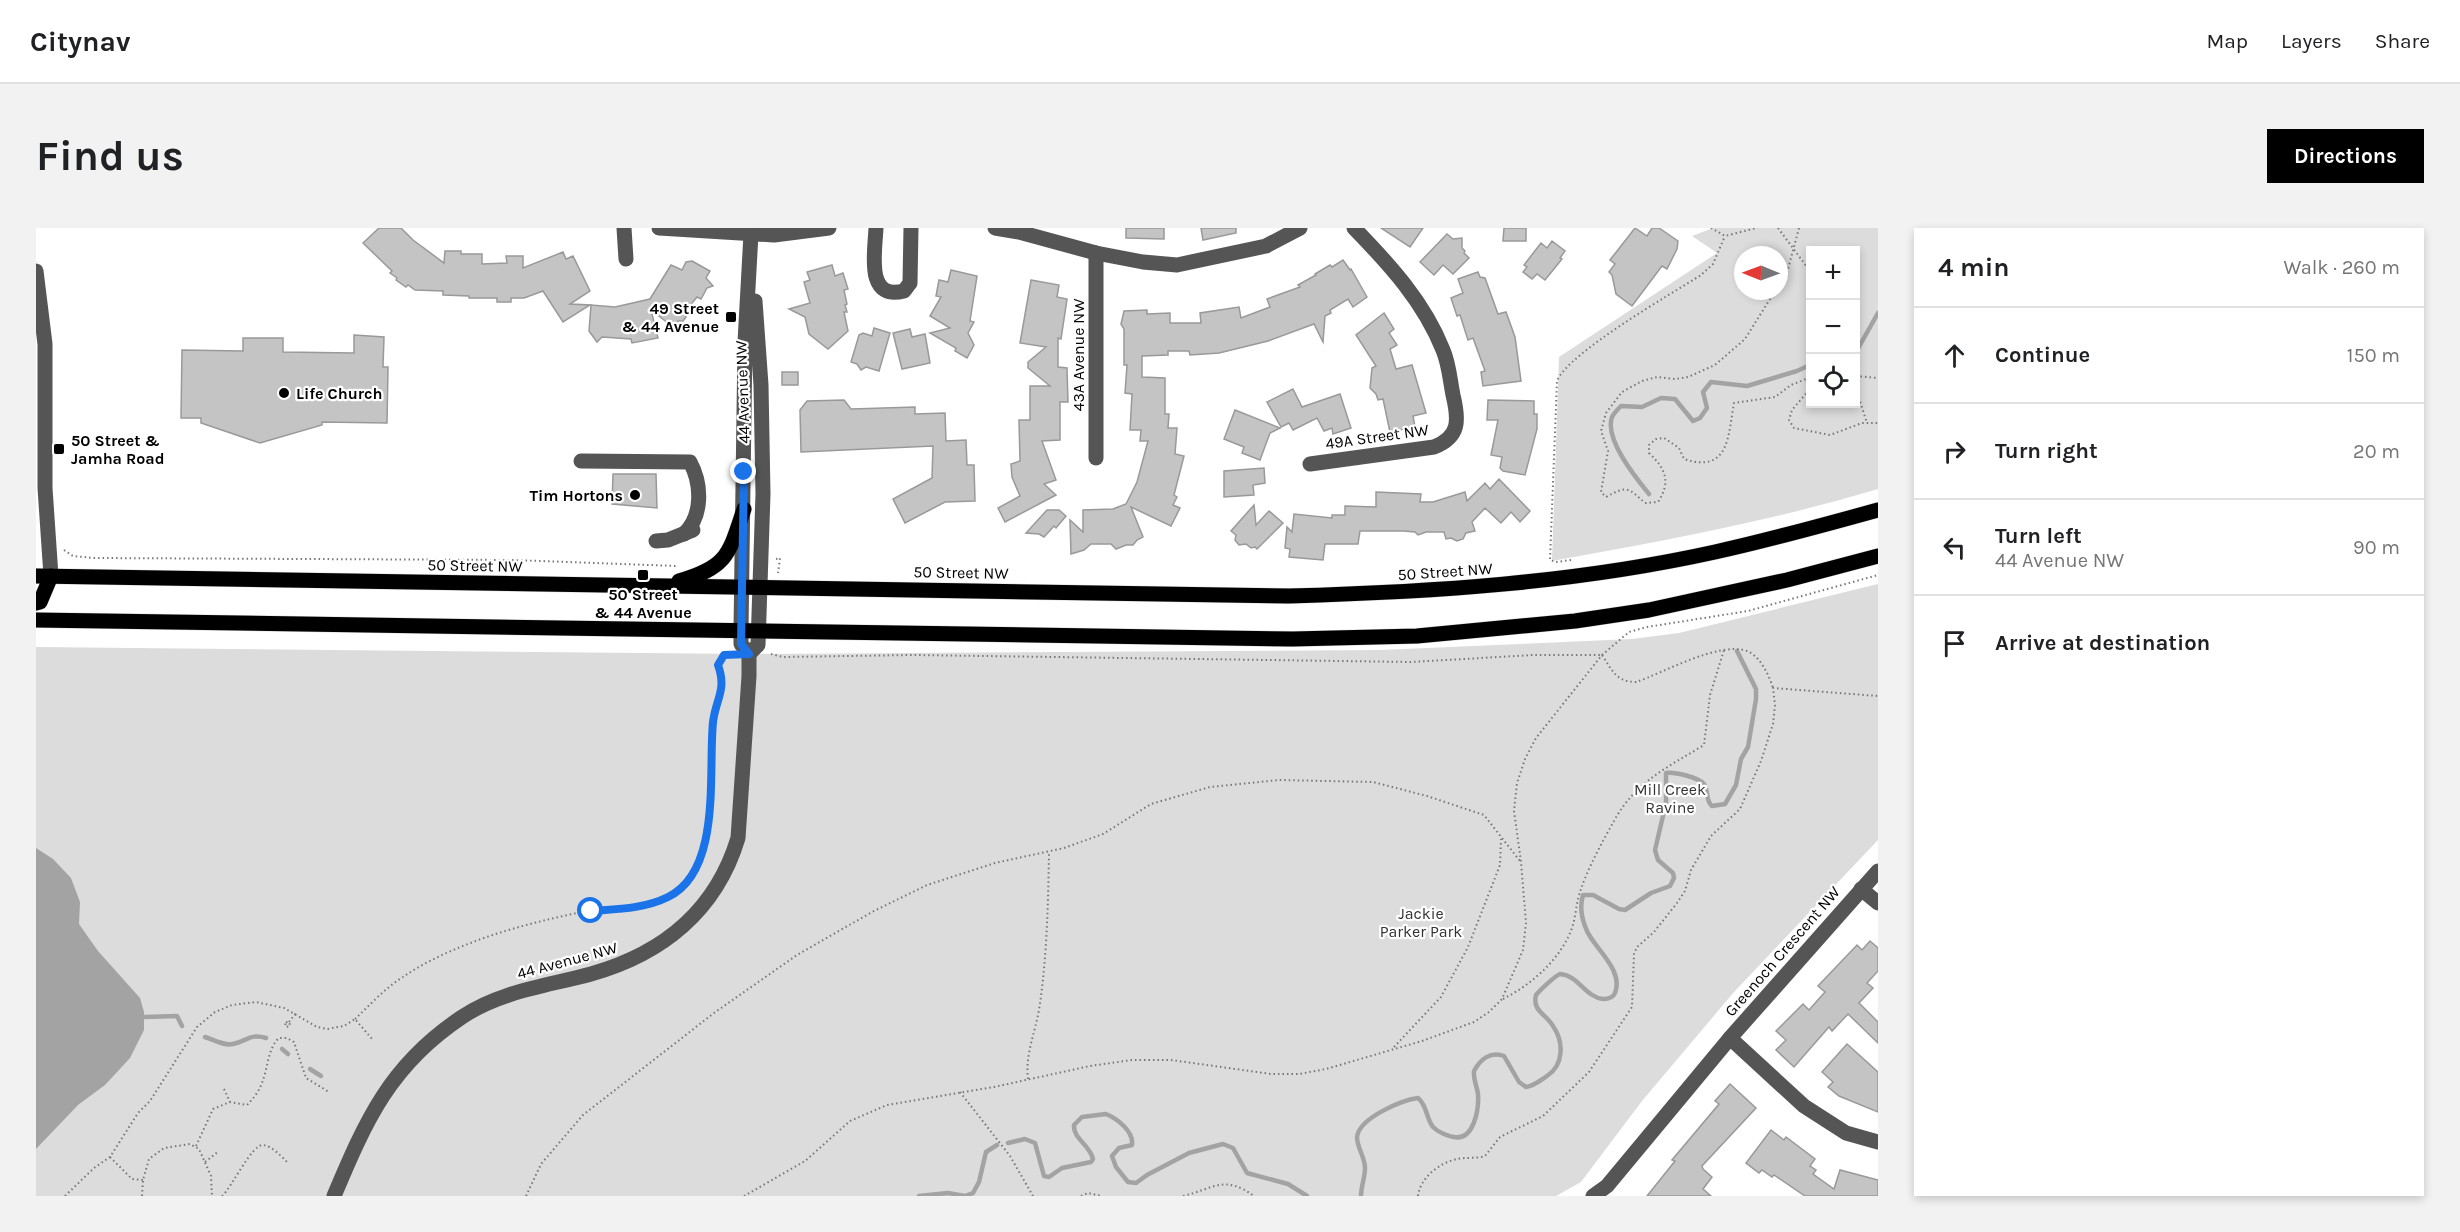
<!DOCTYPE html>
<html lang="en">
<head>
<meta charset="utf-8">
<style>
  body { margin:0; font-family:Karla,sans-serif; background:#f2f2f2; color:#202124 }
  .controls { position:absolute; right:18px; top:18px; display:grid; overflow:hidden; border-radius:0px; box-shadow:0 3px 9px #0003 }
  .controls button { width:54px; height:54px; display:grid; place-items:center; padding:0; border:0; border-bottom:2px solid #e0e0e0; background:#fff; color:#202124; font:30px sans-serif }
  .compass { position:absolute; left:1698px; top:18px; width:54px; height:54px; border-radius:50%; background:#fff; box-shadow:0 3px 9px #0003; rotate:271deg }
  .stop { position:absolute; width:18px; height:18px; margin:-14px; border:4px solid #1a73e8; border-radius:50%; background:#fff }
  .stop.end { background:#1a73e8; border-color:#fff; box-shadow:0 2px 6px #0008 }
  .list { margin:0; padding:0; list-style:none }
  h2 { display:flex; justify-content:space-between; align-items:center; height:78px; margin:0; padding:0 24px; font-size:26px }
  h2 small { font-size:20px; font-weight:400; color:#757577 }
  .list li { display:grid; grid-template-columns:39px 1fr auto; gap:18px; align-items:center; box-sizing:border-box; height:96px; padding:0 24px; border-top:2px solid #e0e0e0 }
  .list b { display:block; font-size:22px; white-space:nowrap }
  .list p { margin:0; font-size:20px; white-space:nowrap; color:#757577 }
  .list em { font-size:20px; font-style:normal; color:#757577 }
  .icon { flex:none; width:33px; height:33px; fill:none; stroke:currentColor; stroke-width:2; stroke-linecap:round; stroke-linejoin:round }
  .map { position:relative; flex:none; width:1842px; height:968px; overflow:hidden; border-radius:0px }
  header { display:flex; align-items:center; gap:36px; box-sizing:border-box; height:84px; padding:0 30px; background:#fff; border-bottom:2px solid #e0e0e0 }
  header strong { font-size:28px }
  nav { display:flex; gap:33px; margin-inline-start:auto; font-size:21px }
  .intro { display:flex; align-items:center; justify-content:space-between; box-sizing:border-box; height:144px; padding:0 36px }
  h1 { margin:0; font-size:42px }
  .button { padding:15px 27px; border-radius:0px; background:#000; color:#fff; font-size:21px; font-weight:700 }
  main { display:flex; gap:36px; padding:0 36px }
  aside { flex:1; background:#fff; border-radius:0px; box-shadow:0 3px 9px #0003 }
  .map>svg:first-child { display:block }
  .green { fill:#dcdcdc; fill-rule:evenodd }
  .water { fill:#a3a3a3 }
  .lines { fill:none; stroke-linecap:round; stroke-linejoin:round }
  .stream { stroke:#a3a3a3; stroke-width:4.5 }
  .building { fill:#c4c4c4; stroke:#999; stroke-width:1.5 }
  .major-casing { stroke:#dbdbdb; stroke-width:16 }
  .path { stroke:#777; stroke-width:2; stroke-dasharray:1.5 3; stroke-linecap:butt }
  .minor { stroke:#555; stroke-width:15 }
  .major { stroke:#000; stroke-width:15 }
  .route { stroke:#1a73e8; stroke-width:8 }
  .poi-dot { fill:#000; stroke:#fff; stroke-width:2 }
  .labels { text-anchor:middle; stroke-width:4.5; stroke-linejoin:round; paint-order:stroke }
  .poi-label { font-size:16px; font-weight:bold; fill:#000; stroke:#fff; text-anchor:end }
  .street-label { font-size:16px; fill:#000; stroke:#fff }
  .park-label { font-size:16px; fill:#333; stroke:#fff }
</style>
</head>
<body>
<header>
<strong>Citynav</strong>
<nav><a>Map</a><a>Layers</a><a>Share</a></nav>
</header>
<div class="intro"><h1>Find us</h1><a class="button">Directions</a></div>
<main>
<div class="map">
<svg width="1842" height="968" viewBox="0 0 1842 968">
  <rect width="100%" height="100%" fill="#fff"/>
  <g class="green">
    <path d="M1677,0H1842V261C1735,293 1626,313 1516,333L1523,129L1681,25L1656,8ZM1820,22V176H1774V22ZM1707,27H1743V63H1707Z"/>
    <polygon points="1842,356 1842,612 1698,764 1606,873 1545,954 1520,968 0,968 0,419 713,426 1344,422 1596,411 1643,405"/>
  </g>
  <polygon class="water" points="0,620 17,631 35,650 44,674 43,696 62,723 104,770 108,784 108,802 94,830 69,857 42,877 0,921"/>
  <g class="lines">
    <g class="stream">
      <polyline points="1820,124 1842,85"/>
      <path d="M1613,266C1600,250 1568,211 1576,189C1578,185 1582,181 1585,178L1606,179L1625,170L1639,171L1657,193L1664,190L1671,180L1667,164L1675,154L1711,158L1761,143L1774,137"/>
      <polyline points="108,789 141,788 146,798"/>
      <path d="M169,809C178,812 188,818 197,816C211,813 215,805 230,810"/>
      <polyline points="246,821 252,826"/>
      <polyline points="274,841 285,848"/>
      <path d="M972,915L989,911L999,915L1008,948L1013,949L1026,940L1055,934L1057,931C1054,917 1037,911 1038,897L1046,889L1070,886C1082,891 1098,904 1096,917L1083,920L1076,928L1080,939L1092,954L1100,955L1111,947L1153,925L1187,916L1197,920L1211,945L1252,956L1271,968"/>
      <polyline points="883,968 912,965 929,968 937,965 943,954 950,924 961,917"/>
      <path d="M1325,968C1325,958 1329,950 1329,940C1329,929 1321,920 1321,909C1323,890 1366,872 1382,870C1391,877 1390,890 1397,899C1402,904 1411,908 1418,909C1438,913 1443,881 1442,866C1441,858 1437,852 1438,843C1444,832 1454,823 1468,828L1483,854L1490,859C1498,858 1505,852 1511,848C1528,837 1528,814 1517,798C1510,786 1496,783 1500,767C1504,762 1519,748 1524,746C1542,747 1549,769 1567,771C1572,771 1577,770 1579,765C1588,742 1559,721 1551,703C1546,692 1543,680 1547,667H1557L1583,681L1589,682L1615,665L1634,658L1638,650L1637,645L1622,632L1619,622L1630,575V545C1639,544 1662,549 1668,556C1673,563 1669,572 1676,578L1689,576L1700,557L1705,531L1712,519L1720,471V461L1701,423"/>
    </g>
  </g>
  <g class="building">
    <polygon points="343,0 365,0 377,12 408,35 409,23 425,23 425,26 446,26 446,36 471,35 470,28 487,28 487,40 527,24 530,31 537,28 554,63 534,76 554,77 527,94 507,63 488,70 475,70 475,74 461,74 461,70 433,70 433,68 407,67 407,63 379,62 372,57 370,59 360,52 361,50 354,45 356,43 327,15"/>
    <polygon points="1090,0 1128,0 1128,11 1090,10"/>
    <polygon points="1165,0 1200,0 1200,5 1167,12"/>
    <polygon points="1345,0 1387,0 1374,19"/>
    <polygon points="1468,0 1490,0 1490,13 1467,13"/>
    <polygon points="1599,0 1611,8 1616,0 1623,0 1642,13 1641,21 1631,41 1626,38 1596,78 1580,66 1576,47 1573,44 1579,36 1574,32"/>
    <polygon points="1411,6 1417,11 1426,10 1426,20 1429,23 1428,25 1433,30 1417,46 1407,37 1398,47 1384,34"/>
    <polygon points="1516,13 1529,23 1524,30 1526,31 1509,52 1501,46 1496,51 1487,44 1491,39 1488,37 1505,15 1511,20"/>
    <polygon points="1307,32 1314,42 1315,41 1331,69 1317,79 1312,71 1294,82 1295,85 1289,88 1287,114 1278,96 1232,113 1183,125 1154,127 1153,123 1132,123 1132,127 1106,128 1106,149 1129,150 1129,186 1133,186 1132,200 1141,200 1139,226 1148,228 1138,267 1141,269 1137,277 1144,280 1135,298 1095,279 1107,309 1101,312 1097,317 1090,317 1080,321 1075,316 1055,316 1048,322 1035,326 1034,292 1047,304 1047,282 1077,281 1090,276 1101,254 1112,213 1104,213 1105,202 1094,202 1096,166 1089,165 1091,137 1088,137 1088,101 1085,96 1088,83 1111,82 1111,86 1134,85 1134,95 1165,95 1164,85 1203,79 1205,90 1234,79 1231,71 1264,59 1262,57 1280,47 1279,46 1294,37 1296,39"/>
    <polygon points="656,33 674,43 670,50 677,58 671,60 665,71 661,69 649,84 650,89 647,93 642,93 637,99 615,82 622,110 596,115 595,111 566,109 561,114 553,103 555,77 579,79 614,71 635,37 646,42 650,34"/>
    <polygon points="796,37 799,48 807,45 812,61 808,62 811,76 809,77 811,84 808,84 812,103 792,121 773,106 769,89 753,81 774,75 768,54 774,52 771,44"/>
    <polygon points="915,42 941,48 934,93 938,94 932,105 938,117 931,130 919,123 920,120 894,105 914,100 894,88 905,69 900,68 903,52 912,54"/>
    <polygon points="1442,44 1444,49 1449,50 1462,86 1470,84 1479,109 1485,153 1447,158 1445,144 1449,143 1437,110 1432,112 1424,87 1421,88 1415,70 1427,65 1422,51"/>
    <polygon points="995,52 1023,57 1021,69 1031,71 1025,111 1022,110 1022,139 1031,140 1032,174 1024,174 1024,212 1006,213 1020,252 1008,256 1020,267 969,294 962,280 984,268 976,249 975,236 984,233 983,192 994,192 994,158 1014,158 992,140 992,134 1010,119 984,115"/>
    <polygon points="1348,85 1358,101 1353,105 1361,117 1354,121 1360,141 1376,137 1390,185 1377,188 1379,199 1354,204 1347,171 1342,172 1340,166 1334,160 1336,140 1340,138 1320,107"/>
    <polygon points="838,100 854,105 843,143 830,139 825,142 821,136 815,134 823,107 827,105 836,108"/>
    <polygon points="874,101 876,109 889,106 894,135 866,141 857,105"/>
    <polygon points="318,107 348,109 347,139 352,139 351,195 286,194 286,197 224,215 165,195 165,190 145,190 146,122 207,123 207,110 247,110 247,124 318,125"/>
    <rect x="746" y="144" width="16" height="13"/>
    <polygon points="1257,161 1266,179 1304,166 1315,200 1297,206 1296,200 1288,203 1281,190 1257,202 1253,195 1245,199 1231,174"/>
    <polygon points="808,172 815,181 879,179 879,186 909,185 910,213 930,212 931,237 938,237 939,273 909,274 869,295 857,271 896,250 897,218 765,224 764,182 771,173"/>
    <polygon points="1452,172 1498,173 1498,186 1501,186 1501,201 1489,247 1467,243 1464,240 1466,229 1455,227 1462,192 1451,192"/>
    <polygon points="1199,182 1244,200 1234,205 1224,232 1206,225 1208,219 1188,211"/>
    <polygon points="1228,240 1229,255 1217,257 1218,267 1188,269 1188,243"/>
    <polygon points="577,246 620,246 621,280 576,276"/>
    <polygon points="1463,251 1494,283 1484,294 1475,284 1465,295 1449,280 1436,294 1439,303 1430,305 1427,311 1421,313 1415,310 1410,311 1408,304 1390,304 1382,307 1379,304 1367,303 1324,303 1322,316 1289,316 1287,332 1253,329 1254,321 1249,320 1251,299 1256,304 1258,286 1296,290 1296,287 1309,287 1309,278 1340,279 1340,264 1385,266 1384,274 1397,274 1429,264 1431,273 1449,255 1454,261"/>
    <polygon points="1218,277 1220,297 1233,283 1247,295 1221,321 1219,319 1215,320 1210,316 1203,317 1199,312 1200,307 1195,303"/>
    <polygon points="1011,282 1023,282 1030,288 1020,300 1018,298 1008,309 1003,306 990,305"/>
    <polygon points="1834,713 1842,720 1842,743 1831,755 1837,760 1823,775 1842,794 1842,815 1812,786 1796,803 1793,799 1758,839 1740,822 1750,812 1740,803 1767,776 1773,782 1789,764 1782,758 1821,717 1826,722"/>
    <polygon points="1811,816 1842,844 1842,884 1803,868 1792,859 1797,854 1786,844"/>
    <polygon points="1694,856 1720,880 1666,938 1667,941 1676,949 1667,961 1675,968 1611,968 1639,933 1636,932 1683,876 1679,873"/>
    <polygon points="1735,902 1748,912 1750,909 1779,931 1774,938 1780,942 1777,946 1798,961 1804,942 1842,952 1842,968 1769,968 1738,947 1736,949 1726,942 1723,945 1710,935"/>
  </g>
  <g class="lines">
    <g class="major-casing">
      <g id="major">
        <path d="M0,348L1253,368C1396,364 1539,355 1679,324C1734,312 1788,297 1842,282"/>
        <path d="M643,353C692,339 693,326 708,281"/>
        <polyline points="0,375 4,374 15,348"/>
        <polyline points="0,392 1257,411 1381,408 1539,393 1613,382 1751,352 1842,328"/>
      </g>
    </g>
    <g class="path">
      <polyline points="1675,0 1689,8 1720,0"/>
      <polyline points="1742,0 1774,43"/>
      <polyline points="1743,56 1752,41 1763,0"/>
      <path d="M1739,63L1709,111L1679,137L1652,149L1639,151L1621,149L1606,153L1586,164L1570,185L1565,203L1572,223L1565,264L1570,269C1592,257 1592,260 1609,275L1622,274C1635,254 1630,241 1613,225V217L1620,211L1628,210L1643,220L1648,231C1694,246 1692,207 1698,175L1739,169L1755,157L1770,151L1773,162L1756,182L1753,192L1758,200L1794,207L1826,195H1842"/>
      <polyline points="1820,148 1842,150"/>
      <polyline points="1820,161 1831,195"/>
      <polyline points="28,322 37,328 58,330 477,332 641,338"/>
      <polyline points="740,331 744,330 742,345"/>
      <path d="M1535,332L1520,334L1514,332L1521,153C1532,125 1635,66 1665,47L1677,36L1689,8"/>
      <polyline points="735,426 747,429 876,427 1375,434 1497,427 1566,427"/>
      <path d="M1566,427C1576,442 1580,454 1600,454C1627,445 1683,413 1711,423C1724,428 1733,447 1737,460"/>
      <path d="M1467,771C1495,757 1525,731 1536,700C1540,688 1540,676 1544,664C1551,642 1566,614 1578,593C1599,554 1632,539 1668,517L1674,467L1688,422"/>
      <path d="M319,791C334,777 349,760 367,749C390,733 418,721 445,711C476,700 508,692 541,685C590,676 638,686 664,634C678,605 674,530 677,494C680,470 691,462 682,437L688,427L693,426"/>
      <polygon points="250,794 254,795 253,799 249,798"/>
      <polyline points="253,794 260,785"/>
      <polyline points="1358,819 1405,769 1432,719 1464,637 1465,611"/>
      <path d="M992,851C989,827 999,805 1003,782C1011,730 1012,678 1013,625"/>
      <polyline points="188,861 194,874"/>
      <polyline points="924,864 974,928 997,968"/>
      <path d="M160,918L177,881L194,874L211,877C218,870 224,862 227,852C232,839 232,820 243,810H251L258,814L270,850L293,864"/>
      <polyline points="74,929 96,951 107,952"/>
      <polyline points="169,934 183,923"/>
      <polyline points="29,968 58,940 74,929 102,885 114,873 161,799 179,784 196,777 220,774 248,780 281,799 291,801 308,798 319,791 336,811"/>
      <polyline points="106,968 107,952 113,931 128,920 154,916 163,921 175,948 176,968"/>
      <path d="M186,968C196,959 216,916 227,917C236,918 245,928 251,934"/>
      <polyline points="490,968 505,936 547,887 678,785 761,727 836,684 891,657 959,635 1028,620 1067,606 1115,576 1174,559 1243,552 1337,554 1391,568 1448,587 1484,633"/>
      <polyline points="708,968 769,933 814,893 851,877 958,859 1054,838 1096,832 1135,832 1235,846 1263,846 1290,841 1386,813 1438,794 1453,784 1466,771 1487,722 1490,695 1485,634 1478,583 1481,555 1489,531 1500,510 1566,427 1593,404 1611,399 1712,383 1842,347"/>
      <polyline points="1045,968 1052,965 1065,968"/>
      <path d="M1147,968C1177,961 1188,946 1218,968"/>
      <path d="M1382,968C1384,950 1403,935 1421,931C1430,929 1440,931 1449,928L1464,909L1507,888L1553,844L1596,779L1598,726L1601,719L1618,704L1641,675L1649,663L1655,642L1675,608L1704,581L1725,533L1737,496L1739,477L1737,460L1842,468"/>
    </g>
    <g class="minor">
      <polyline points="588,0 590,31"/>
      <polyline points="623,0 738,7 793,0"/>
      <path d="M840,0C839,24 829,73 868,63L874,55L875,0"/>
      <polyline points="959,0 983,4 1060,25 1107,34 1141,37 1230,18 1264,0"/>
      <polyline points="0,43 9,116 9,260 15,348"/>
      <polyline points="1060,230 1060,25"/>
      <path d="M545,233L654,234C666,256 667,288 648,306"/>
      <path d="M1274,236L1398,219C1424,209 1423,192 1417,167C1414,152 1413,136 1407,122C1388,74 1354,37 1318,0"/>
      <polyline points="620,313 632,312 657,302"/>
      <polyline points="713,426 722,417 727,266 725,157 719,73"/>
      <polyline points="1825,661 1842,675"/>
      <polyline points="1694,810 1768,878 1810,905 1842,914"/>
      <path d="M298,968C330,892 354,837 426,789C465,763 511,758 555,746C626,726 680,683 702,610L713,448V426L705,416V402L709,114L715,6"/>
      <polyline points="1557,968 1571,958 1694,810 1842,643"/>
    </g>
    <use href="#major" class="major"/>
  </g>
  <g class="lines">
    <path class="route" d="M555,683C580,681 608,681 632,669C686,643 672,545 677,494C680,470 691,462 682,437L688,427L713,426L705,416L708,244"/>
  </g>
  <g class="poi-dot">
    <rect x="689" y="83" width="12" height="12" rx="3"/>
    <circle cx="248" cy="165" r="6"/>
    <rect x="17" y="215" width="12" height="12" rx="3"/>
    <circle cx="599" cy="267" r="6"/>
    <rect x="601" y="341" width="12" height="12" rx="3"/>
  </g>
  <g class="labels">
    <g class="poi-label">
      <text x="683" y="86">49 Street<tspan x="683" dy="18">&amp; 44 Avenue</tspan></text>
      <text x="260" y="171" text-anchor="start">Life Church</text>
      <text x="35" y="218" text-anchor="start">50 Street &amp;<tspan x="35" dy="18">Jamha Road</tspan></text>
      <text x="587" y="273">Tim Hortons</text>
      <text x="607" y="372" text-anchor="middle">50 Street<tspan x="607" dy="18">&amp; 44 Avenue</tspan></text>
    </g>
    <g class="street-label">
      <text transform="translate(1042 127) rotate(-90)" y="6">43A Avenue NW</text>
      <text transform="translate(706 164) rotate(-92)" y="6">44 Avenue NW</text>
      <text transform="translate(1341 208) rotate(-8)" y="6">49A Street NW</text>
      <text transform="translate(439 337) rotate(1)" y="6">50 Street NW</text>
      <text transform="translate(1409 343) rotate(-4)" y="6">50 Street NW</text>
      <text transform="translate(925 344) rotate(1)" y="6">50 Street NW</text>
      <text transform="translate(1746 723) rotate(-49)" y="6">Greenoch Crescent NW</text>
      <text transform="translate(531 732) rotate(-15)" y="6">44 Avenue NW</text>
    </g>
    <g class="park-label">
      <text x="1634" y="567">Mill Creek<tspan x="1634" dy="18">Ravine</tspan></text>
      <text x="1385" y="691">Jackie<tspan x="1385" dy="18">Parker Park</tspan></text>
    </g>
  </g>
</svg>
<div class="controls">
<button>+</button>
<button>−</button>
<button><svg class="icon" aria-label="locate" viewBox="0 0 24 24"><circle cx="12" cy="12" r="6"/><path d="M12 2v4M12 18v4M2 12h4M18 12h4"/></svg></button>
</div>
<svg class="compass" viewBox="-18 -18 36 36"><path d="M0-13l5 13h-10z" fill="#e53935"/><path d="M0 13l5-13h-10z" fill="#757577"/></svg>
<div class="stop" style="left:555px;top:683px"></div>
<div class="stop end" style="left:708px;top:244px"></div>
</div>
<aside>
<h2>4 min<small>Walk · 260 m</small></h2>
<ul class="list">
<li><svg class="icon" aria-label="ahead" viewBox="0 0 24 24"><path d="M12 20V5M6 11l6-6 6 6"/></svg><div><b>Continue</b></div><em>150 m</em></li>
<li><svg class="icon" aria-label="right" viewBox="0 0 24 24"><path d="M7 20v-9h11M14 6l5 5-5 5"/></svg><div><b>Turn right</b></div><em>20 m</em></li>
<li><svg class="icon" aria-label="left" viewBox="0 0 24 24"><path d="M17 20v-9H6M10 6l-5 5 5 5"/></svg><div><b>Turn left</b><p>44 Avenue NW</p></div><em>90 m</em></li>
<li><svg class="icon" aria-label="arrive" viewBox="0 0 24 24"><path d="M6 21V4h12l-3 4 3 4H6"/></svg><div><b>Arrive at destination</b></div></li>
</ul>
</aside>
</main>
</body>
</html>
